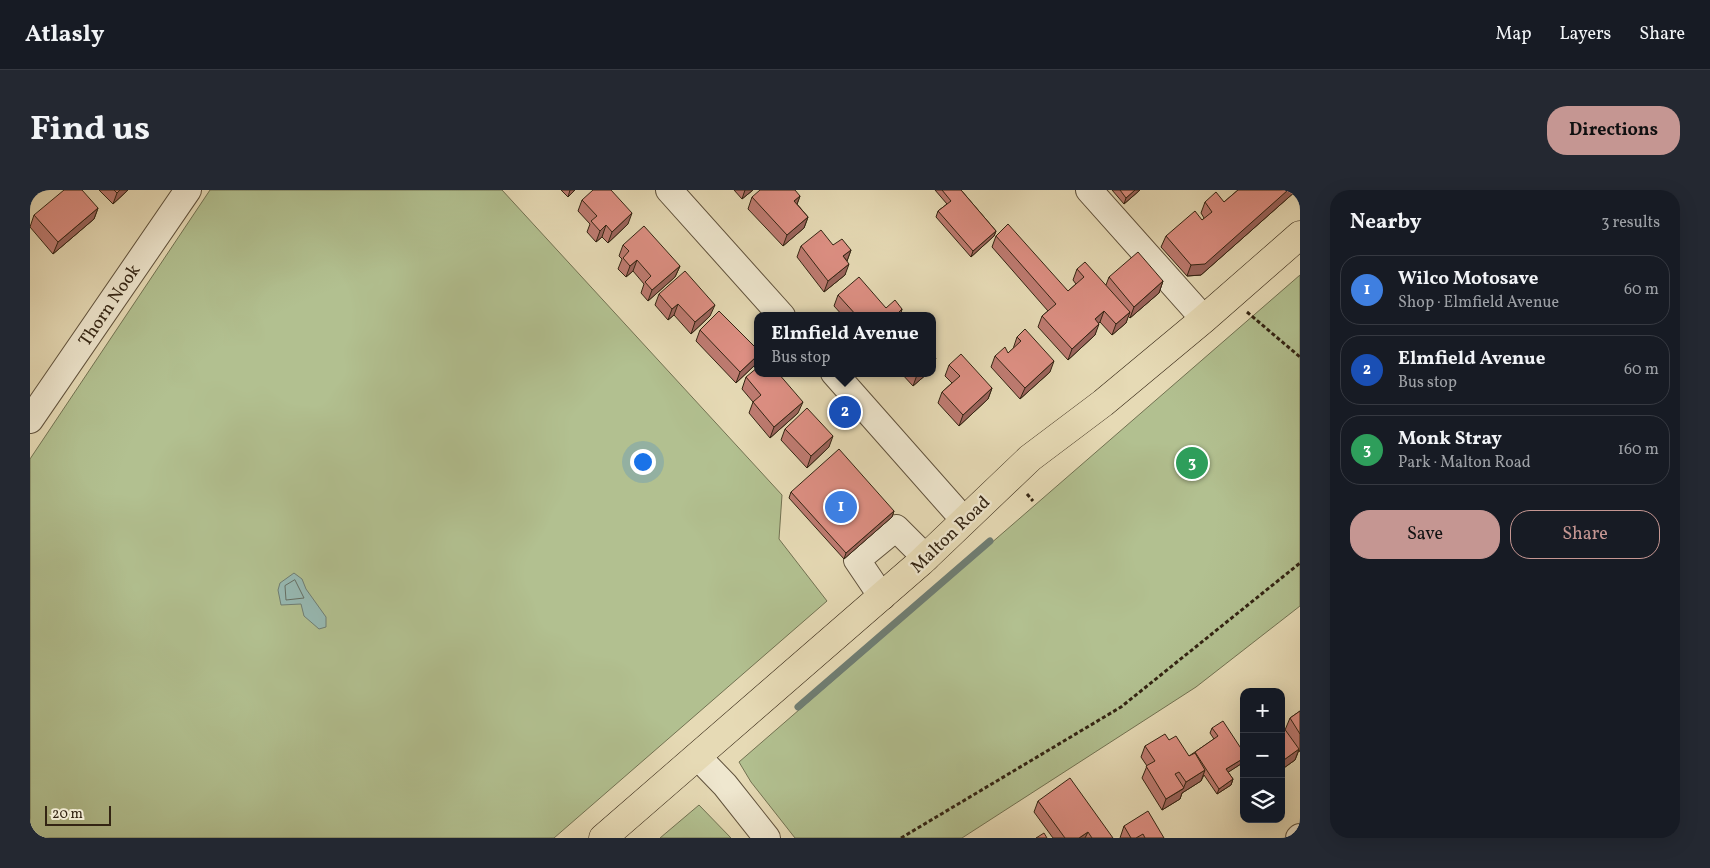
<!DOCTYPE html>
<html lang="en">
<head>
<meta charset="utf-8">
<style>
  body { margin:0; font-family:Vollkorn,serif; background:#242831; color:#f1f3f6 }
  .controls { position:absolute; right:15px; bottom:15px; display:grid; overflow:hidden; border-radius:10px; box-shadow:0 5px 20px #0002 }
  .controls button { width:45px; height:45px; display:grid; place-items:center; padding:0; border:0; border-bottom:1px solid #363941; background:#171b24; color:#f1f3f6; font:25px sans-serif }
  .scale { position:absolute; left:15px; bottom:12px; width:66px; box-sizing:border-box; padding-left:5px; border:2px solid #332413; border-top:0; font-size:14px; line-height:18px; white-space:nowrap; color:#332413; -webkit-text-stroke:4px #efe7cf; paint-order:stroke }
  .you { position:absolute; left:612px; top:271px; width:18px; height:18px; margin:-12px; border:4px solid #fff; border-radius:50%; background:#1a73e8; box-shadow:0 0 0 8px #1a73e833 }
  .badge { display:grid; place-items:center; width:32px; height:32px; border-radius:50%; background:#c59692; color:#fff; font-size:16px; font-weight:700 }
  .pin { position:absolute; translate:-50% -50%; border:2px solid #fff; box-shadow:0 1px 5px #0006 }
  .popup { position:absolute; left:724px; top:122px; width:182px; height:65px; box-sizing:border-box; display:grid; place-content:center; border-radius:10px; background:#171b24; filter:drop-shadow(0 1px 4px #0005); font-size:16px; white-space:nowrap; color:#9ea1a6 }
  .popup b { font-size:19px; color:#f1f3f6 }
  .popup::after { content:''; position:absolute; left:50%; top:100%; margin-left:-10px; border:10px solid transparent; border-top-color:#171b24 }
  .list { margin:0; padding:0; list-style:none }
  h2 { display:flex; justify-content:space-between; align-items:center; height:65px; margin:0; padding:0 20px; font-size:21px }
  h2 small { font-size:16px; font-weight:400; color:#9ea1a6 }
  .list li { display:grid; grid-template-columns:32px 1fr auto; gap:15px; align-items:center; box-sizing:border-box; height:70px; margin:0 10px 10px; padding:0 10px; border:1px solid #363941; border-radius:20px }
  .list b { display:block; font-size:19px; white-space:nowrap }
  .list p { margin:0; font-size:16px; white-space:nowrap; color:#9ea1a6 }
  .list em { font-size:16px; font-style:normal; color:#9ea1a6 }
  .actions { display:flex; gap:10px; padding:15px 20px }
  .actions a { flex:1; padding:11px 0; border:1px solid #c59692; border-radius:20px; text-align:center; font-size:18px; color:#c59692 }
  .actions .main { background:#c59692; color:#111 }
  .icon { flex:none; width:28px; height:28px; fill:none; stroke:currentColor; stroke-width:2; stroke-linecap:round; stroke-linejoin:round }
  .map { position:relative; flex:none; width:1270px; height:648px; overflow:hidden; border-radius:20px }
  header { display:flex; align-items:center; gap:30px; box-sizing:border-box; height:70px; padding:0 25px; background:#171b24; border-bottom:1px solid #363941 }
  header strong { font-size:24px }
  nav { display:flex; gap:28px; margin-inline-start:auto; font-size:18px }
  .intro { display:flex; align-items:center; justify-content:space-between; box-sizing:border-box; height:120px; padding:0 30px }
  h1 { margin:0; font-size:35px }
  .button { padding:12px 22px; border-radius:20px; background:#c59692; color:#111; font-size:18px; font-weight:700 }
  main { display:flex; gap:30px; padding:0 30px }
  aside { flex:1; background:#171b24; border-radius:20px; box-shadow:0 5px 20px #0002 }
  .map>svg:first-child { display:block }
  .green { fill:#b2c090; stroke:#727252 }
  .water { fill:#97bab4; stroke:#6f7e74 }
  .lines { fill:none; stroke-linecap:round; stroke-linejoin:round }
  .shore { stroke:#656f64; stroke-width:1 }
  .stream { stroke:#6f7e74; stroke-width:7 }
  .minor-casing { stroke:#60523c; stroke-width:28 }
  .major-casing { stroke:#332413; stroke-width:29 }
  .path { stroke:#332413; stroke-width:3; stroke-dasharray:4 2.5; stroke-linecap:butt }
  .minor { stroke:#efe7cf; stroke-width:26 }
  .major { stroke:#e6dab5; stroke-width:28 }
  .wall { fill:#be7b71; stroke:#332413 }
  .shaded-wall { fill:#9b645c; stroke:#332413 }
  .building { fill:#dd8f83; stroke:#332413 }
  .labels { text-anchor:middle; stroke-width:4.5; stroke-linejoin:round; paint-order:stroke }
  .street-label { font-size:18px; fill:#332413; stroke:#efe7cf }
</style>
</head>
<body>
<header>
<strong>Atlasly</strong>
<nav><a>Map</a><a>Layers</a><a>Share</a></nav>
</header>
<div class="intro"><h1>Find us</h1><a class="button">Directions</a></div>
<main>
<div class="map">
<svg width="1270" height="648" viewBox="0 0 1270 648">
  <rect width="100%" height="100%" fill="#e6dab5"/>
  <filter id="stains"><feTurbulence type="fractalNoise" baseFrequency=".004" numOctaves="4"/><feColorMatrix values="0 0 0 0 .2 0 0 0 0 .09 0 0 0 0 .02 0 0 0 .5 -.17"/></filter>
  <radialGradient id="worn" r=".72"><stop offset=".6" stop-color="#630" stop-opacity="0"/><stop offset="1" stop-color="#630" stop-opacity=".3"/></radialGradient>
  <g class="green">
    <polygon points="180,0 472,0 752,305 749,349 797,411 524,648 0,648 0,269"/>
    <polygon points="1270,85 1270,416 1166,497 932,648 765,648 721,592 709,572"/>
    <polygon points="669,615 701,648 630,648"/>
  </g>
  <polygon class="water" points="264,383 272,389 276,399 296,427 296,437 289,439 274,426 271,414 251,415 248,400 250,393"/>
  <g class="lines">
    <polygon class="shore" points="265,390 274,408 256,410 255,396"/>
    <polyline class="stream" points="768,517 960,351"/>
    <g class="minor-casing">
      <g id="minor">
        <polyline points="639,0 752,126"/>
        <polyline points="1059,0 1174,129"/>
        <polyline points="804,183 934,330"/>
        <polyline points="0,230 158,0"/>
        <polyline points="852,407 827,370 866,338 896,368"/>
        <polyline points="667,566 695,595 737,648"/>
        <polyline points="1269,648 1270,647"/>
      </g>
    </g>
    <g class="major-casing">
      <polyline id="major" points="573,648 891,372 1000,268 1073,213 1174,129 1270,45"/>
    </g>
    <g class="path">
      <polyline points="1217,122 1270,167"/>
      <polyline points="997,304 1003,311"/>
      <polyline points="871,648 1091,517 1270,373"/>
    </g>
    <use href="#minor" class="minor"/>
    <use href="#major" class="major"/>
  </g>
  <g class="wall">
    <polygon points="69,0 98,0 83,14"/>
    <polygon points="531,0 545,0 538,7"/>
    <polygon points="704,0 723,0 712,9"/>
    <polygon points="905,0 931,0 966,41 964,46 941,67 906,27 908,21 917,14"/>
    <polygon points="1082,0 1110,0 1094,14"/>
    <polygon points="1208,0 1267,0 1171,85 1157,86 1131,57 1136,46 1172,30 1174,28 1171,23 1175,12 1194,12"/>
    <polygon points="770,6 767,14 778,27 774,38 753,56 718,19 722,7"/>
    <polygon points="552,10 598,34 578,53 572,47 566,52 557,42 560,34 548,21"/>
    <polygon points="68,18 64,29 23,64 0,37 4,25"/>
    <polygon points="966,46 1038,101 1046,94 1043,90 1047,79 1076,95 1079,87 1133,91 1129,103 1100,128 1098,126 1096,133 1082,145 1070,132 1068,133 1065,145 1038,170 1008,137 1012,126 1018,121 962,57"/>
    <polygon points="593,55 650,76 645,87 618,111 611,103 614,94 603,81 596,87 588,79 592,69 589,66"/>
    <polygon points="803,55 821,60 817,71 815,85 794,102 767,67 771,56"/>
    <polygon points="629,104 680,126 661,144 644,125 638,130 625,115"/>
    <polygon points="808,105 856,118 872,119 870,126 813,126 804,116"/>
    <polygon points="670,140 726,174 706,193 666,151"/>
    <polygon points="987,147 1020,182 990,209 961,177 965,166 978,163 983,159"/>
    <polygon points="919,175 962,198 958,209 929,236 908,213 912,202 922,193 915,186"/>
    <polygon points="871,183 898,183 883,196"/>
    <polygon points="716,187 768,223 740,248 719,223 723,212 712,199"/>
    <polygon points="755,239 799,257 777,278 751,250"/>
    <polygon points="761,302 864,321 862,327 814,369 759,308"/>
    <polygon points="1270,521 1270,562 1269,560 1265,570 1251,580 1251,534 1255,540 1260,528"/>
    <polygon points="1182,538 1214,563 1214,572 1198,582 1203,589 1201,595 1187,604 1174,585 1171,591 1152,603 1150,609 1132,620 1112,588 1117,576 1111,567 1115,556 1139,550 1159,566 1184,549 1180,543"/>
    <polygon points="1008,611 1083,648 1023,648 1004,622"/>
    <polygon points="1094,636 1134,648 1090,648"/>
  </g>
  <g class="shaded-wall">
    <polygon points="90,0 98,0 83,14 87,3"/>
    <polygon points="540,0 545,0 538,7"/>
    <polygon points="715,0 723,0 712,9"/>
    <polygon points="1105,0 1110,0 1094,14 1096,8"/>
    <polygon points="1258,0 1267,0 1171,85 1157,86 1161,75"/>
    <polygon points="770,6 766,17 764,11"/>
    <polygon points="68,18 64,29 23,64 28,52"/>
    <polygon points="602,23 598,34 578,53 582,42"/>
    <polygon points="778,27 774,38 753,56 757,45"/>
    <polygon points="576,35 572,47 566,52 570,41"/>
    <polygon points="966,41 964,46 941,67 943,61"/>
    <polygon points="821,60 817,71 813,66"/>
    <polygon points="607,70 603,81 596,87 600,76"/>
    <polygon points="819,74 815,85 794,102 798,91"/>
    <polygon points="650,76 645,87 618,111 622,100"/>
    <polygon points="1133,91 1129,103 1100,128 1104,117"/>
    <polygon points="648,114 644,125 638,130 642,119"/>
    <polygon points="685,115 680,126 661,144 665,132"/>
    <polygon points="872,119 870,126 865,126"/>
    <polygon points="1074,121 1070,132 1061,140 1065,129"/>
    <polygon points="1100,122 1096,133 1082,145 1086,134"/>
    <polygon points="1069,134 1065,145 1038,170 1042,159"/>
    <polygon points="728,165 728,170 726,174 706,193 710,182"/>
    <polygon points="906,168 902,178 902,171"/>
    <polygon points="1024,171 1020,182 990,209 995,198"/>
    <polygon points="889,183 898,183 883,196 887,185"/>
    <polygon points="962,198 958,209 929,236 933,225"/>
    <polygon points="773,212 768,223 740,248 744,237"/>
    <polygon points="803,246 799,257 777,278 781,266"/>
    <polygon points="864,321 862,327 814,369 816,363"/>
    <polygon points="1269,559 1265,570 1251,580 1251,572"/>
    <polygon points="1214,568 1214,572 1194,585 1196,579"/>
    <polygon points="1175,580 1171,591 1152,603 1150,609 1132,620 1136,609 1153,599 1156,592"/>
    <polygon points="1203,589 1201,595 1187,604 1189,599"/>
    <polygon points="1058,642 1055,648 1049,648"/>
  </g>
  <g class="building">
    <polygon points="34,0 52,0 68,18 28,52 4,25"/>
    <polygon points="84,0 90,0 87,3"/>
    <polygon points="563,0 581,0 602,23 582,42 576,35 570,41 561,31 567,26 552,10"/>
    <polygon points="730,0 765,0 770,6 764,11 778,27 757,45 722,7"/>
    <polygon points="912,0 931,0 966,41 943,61 908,21 921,11"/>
    <polygon points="1090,0 1105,0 1096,8"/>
    <polygon points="1208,0 1258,0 1175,74 1161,75 1136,46 1165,21 1172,30 1182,22 1175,12 1186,2 1194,12"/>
    <polygon points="978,34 1038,101 1054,87 1047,79 1055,72 1100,122 1086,134 1074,121 1065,129 1069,134 1042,159 1012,126 1026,114 966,46"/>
    <polygon points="614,36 650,76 622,100 615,92 621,86 607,70 600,76 593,68 599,61 593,55"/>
    <polygon points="791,40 803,55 812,49 821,60 813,66 819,74 798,91 771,56"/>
    <polygon points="1108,62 1133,91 1104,117 1079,87"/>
    <polygon points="655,81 685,115 665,132 648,114 642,119 629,104"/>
    <polygon points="829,87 856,118 865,110 872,119 865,126 827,126 808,105"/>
    <polygon points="689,121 728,160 728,165 710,182 670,140"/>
    <polygon points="995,139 1024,171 995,198 965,166 975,157 978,163 991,151 987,147"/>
    <polygon points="902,164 906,168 902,171"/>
    <polygon points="931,164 962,198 933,225 912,202 930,186 919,175"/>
    <polygon points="728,177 728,183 748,183 773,212 744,237 723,212 731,205 716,187"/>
    <polygon points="777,218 803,246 781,266 755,239"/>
    <polygon points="809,259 864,321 816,363 761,302"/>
    <polygon points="1270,521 1270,544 1260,528"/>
    <polygon points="1193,531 1214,563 1214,568 1196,579 1203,589 1189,599 1165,562 1188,546 1182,538"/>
    <polygon points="1251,534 1269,559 1251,572"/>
    <polygon points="1135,544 1139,550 1146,546 1159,566 1165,563 1175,580 1156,592 1149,582 1145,584 1154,598 1136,609 1116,576 1125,571 1115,556"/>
    <polygon points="1040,588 1083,648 1062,648 1058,642 1049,648 1035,648 1008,611"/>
    <polygon points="1118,621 1134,648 1115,648 1113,644 1106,648 1101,648 1094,636"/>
    <polygon points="1014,643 1017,648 1006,648"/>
  </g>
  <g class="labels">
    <g class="street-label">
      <text transform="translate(79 115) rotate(-56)" y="6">Thorn Nook</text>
      <text transform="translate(920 344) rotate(-44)" y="6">Malton Road</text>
    </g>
  </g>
  <rect width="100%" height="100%" filter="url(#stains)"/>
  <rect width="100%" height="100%" fill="url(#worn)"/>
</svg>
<div class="controls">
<button>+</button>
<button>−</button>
<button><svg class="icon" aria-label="layers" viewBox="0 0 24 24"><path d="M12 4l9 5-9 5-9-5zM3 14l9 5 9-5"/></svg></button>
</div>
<div class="scale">20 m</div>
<div class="you"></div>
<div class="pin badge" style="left:811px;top:317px;background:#3f7fe0">1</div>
<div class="pin badge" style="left:815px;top:222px;background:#1a4fb4">2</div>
<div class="popup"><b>Elmfield Avenue</b>Bus stop</div>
<div class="pin badge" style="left:1162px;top:273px;background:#2e9e5b">3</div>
</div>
<aside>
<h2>Nearby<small>3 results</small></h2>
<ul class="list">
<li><span class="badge" style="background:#3f7fe0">1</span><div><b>Wilco Motosave</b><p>Shop · Elmfield Avenue</p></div><em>60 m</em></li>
<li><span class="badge" style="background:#1a4fb4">2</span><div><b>Elmfield Avenue</b><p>Bus stop</p></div><em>60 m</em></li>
<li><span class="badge" style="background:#2e9e5b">3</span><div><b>Monk Stray</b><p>Park · Malton Road</p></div><em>160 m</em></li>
</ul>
<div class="actions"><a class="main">Save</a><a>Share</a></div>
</aside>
</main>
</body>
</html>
